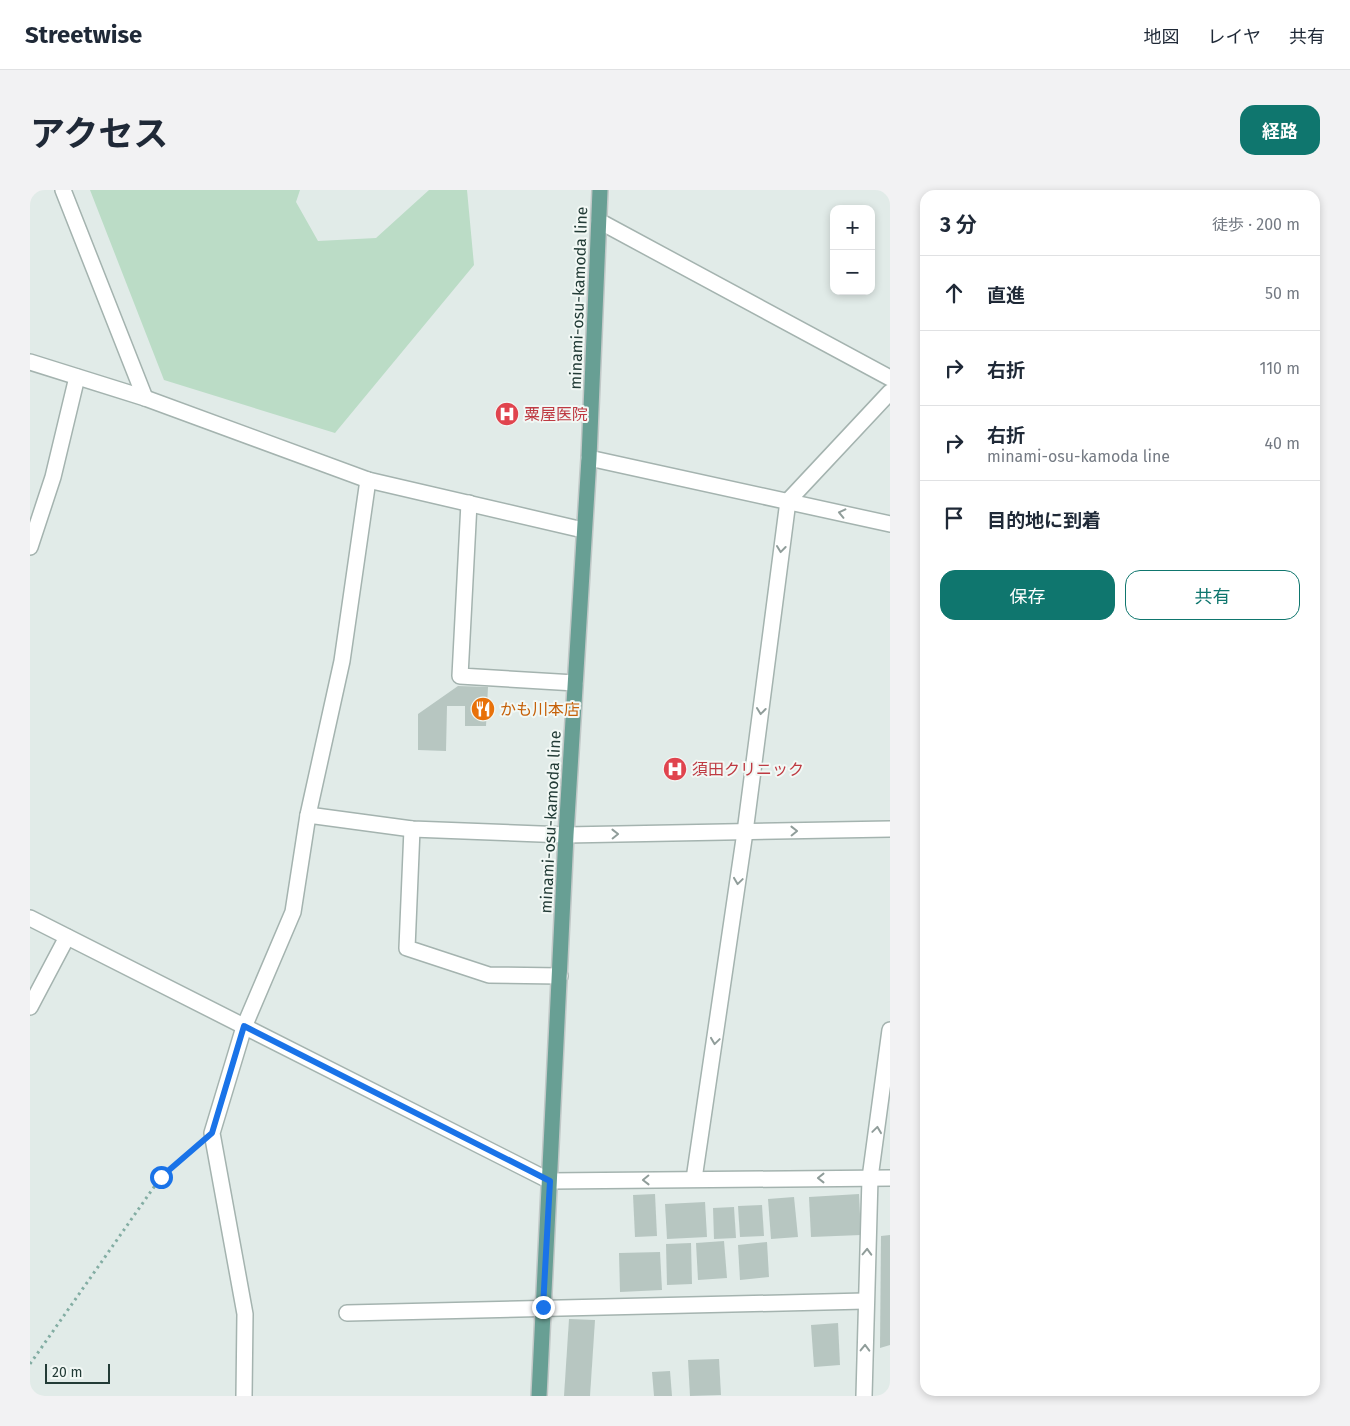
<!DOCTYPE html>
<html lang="ja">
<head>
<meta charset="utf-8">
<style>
  body { margin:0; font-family:"Fira Sans","Noto Sans JP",sans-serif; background:#f2f2f3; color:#1f2937 }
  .controls { position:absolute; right:15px; top:15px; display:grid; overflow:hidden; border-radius:10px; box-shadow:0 2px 8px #0003 }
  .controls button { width:45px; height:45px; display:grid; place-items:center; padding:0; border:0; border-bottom:1px solid #e0e1e3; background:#fff; color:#1f2937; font:25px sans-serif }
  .scale { position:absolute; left:15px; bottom:12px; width:65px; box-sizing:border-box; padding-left:5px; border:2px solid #223b36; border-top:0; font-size:14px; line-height:18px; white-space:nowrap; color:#223b36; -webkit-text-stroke:4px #f2f8f5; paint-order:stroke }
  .stop { position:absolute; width:15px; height:15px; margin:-11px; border:4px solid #1a73e8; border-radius:50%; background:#fff }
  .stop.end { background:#1a73e8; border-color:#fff; box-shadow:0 1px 5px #0008 }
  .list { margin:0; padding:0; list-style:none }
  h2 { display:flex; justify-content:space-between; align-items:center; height:65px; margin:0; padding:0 20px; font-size:21px }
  h2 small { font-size:16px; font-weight:400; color:#747a83 }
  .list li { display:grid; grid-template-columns:32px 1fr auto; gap:15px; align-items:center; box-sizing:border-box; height:75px; padding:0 20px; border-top:1px solid #e0e1e3 }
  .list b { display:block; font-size:19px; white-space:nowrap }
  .list p { margin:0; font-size:16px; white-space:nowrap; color:#747a83 }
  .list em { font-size:16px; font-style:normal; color:#747a83 }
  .actions { display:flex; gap:10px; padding:15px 20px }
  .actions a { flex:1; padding:11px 0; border:1px solid #0f766e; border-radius:15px; text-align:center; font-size:18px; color:#0f766e }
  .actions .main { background:#0f766e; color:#fff }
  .icon { flex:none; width:28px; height:28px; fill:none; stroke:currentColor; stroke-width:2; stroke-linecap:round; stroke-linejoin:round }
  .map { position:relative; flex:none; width:860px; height:1206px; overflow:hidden; border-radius:15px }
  header { display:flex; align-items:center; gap:30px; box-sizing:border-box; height:70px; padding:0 25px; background:#fff; border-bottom:1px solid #e0e1e3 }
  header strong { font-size:24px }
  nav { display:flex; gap:28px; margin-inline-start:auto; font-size:18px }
  .intro { display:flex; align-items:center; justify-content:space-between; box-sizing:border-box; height:120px; padding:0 30px }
  h1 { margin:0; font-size:35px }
  .button { padding:12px 22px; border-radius:15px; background:#0f766e; color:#fff; font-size:18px; font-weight:700 }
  main { display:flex; gap:30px; padding:0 30px }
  aside { flex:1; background:#fff; border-radius:15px; box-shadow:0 2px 8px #0003 }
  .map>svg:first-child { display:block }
  .green { fill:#bbdcc6 }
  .building { fill:#b7c6c1 }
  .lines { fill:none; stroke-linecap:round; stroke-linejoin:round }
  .minor-casing { stroke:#a4b3af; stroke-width:18 }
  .major-casing { stroke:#c1c8c7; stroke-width:18 }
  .path { stroke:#83ada3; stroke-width:3; stroke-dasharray:2.5 4; stroke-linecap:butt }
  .minor { stroke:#fff; stroke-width:15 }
  .major { stroke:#689f94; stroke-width:15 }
  .oneway { stroke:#909d9a }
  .route { stroke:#1a73e8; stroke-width:6 }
  .labels { text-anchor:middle; stroke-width:4; stroke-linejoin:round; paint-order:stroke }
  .street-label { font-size:16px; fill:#223b36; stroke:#f2f8f5 }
  .health-label { font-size:16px; fill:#be3a42; stroke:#f2f8f5; text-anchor:start }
  .food-label { font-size:16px; fill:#c56008; stroke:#f2f8f5; text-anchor:start }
</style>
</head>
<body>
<header>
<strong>Streetwise</strong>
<nav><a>地図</a><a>レイヤ</a><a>共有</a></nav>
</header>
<div class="intro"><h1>アクセス</h1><a class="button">経路</a></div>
<main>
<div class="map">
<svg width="860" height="1206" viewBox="0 0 860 1206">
  <rect width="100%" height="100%" fill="#e1ebe8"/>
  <polygon class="green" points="60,0 270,0 266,12 288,51 346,48 399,0 437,0 444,75 305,243 134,190"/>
  <g class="building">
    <polygon points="428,496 458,497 456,536 435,536 435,516 417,516 416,561 388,560 388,524"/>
    <polygon points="625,1004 627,1046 605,1047 603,1005"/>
    <polygon points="829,1004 831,1045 781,1047 779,1007"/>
    <polygon points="764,1007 768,1047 741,1049 738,1009"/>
    <polygon points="675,1012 677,1047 637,1049 635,1014"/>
    <polygon points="732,1015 734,1046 710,1047 708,1016"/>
    <polygon points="704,1017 706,1048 684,1049 683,1018"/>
    <polygon points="860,1045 860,1155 850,1158 851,1046"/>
    <polygon points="694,1051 697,1088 668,1090 666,1053"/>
    <polygon points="737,1052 739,1087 710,1090 708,1055"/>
    <polygon points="661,1053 662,1094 637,1095 636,1054"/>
    <polygon points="630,1062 632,1100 590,1102 589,1063"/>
    <polygon points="539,1129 565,1130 560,1206 534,1206"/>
    <polygon points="808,1133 810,1175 784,1177 781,1135"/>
    <polygon points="689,1169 691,1205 660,1206 658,1170"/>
    <polygon points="640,1181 642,1206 624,1206 622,1182"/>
  </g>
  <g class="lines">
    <g class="minor-casing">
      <g id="minor">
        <polyline points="33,0 115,208"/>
        <polyline points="569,31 860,188"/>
        <polyline points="0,172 115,208 338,290 553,340"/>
        <polyline points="559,268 860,334"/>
        <polyline points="439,313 430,486 545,493"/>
        <polyline points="0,357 23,287 47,187"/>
        <polyline points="278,625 382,639 536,645 860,639"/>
        <polyline points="382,639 377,758 459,785 530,786"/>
        <polyline points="0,728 520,991 860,988"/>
        <polyline points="0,817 37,747"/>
        <polyline points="664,989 715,642 758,311 860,202"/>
        <polyline points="317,1123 835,1111"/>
        <polyline points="214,1206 215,1124 182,943 214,837 263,722 278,625 312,471 338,290"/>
        <polyline points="834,1206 840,988 860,840"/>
      </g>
    </g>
    <g class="major-casing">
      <polyline id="major" points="509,1206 536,645 559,268 570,0"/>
    </g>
    <polyline class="path" points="0,1174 131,987 166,957"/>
    <use href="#minor" class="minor"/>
    <use href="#major" class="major"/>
  </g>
  <defs><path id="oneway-chevron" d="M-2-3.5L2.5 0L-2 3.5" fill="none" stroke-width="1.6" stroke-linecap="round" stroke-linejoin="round" transform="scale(1.25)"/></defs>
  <g class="oneway">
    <use href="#oneway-chevron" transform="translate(812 323) rotate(-167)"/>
    <use href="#oneway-chevron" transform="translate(751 359) rotate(97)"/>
    <use href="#oneway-chevron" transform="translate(731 521) rotate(97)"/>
    <use href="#oneway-chevron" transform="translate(764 641) rotate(-1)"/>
    <use href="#oneway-chevron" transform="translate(585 644) rotate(-1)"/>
    <use href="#oneway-chevron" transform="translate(708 691) rotate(98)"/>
    <use href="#oneway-chevron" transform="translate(685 851) rotate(98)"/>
    <use href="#oneway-chevron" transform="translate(847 940) rotate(-82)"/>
    <use href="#oneway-chevron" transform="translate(791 988) rotate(180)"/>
    <use href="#oneway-chevron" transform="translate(616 990) rotate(179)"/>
    <use href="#oneway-chevron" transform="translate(837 1062) rotate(-88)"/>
    <use href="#oneway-chevron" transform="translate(835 1158) rotate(-89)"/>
  </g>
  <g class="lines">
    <polyline class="route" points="131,987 182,943 214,836 520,991 513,1117"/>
  </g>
  <defs>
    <g id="hospital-disc" transform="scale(1.25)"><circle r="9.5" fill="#e0444e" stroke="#f2f8f5"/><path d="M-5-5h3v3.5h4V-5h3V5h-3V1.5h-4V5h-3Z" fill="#fff"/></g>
    <g id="restaurant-disc" transform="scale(1.25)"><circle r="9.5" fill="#e8710a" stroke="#f2f8f5"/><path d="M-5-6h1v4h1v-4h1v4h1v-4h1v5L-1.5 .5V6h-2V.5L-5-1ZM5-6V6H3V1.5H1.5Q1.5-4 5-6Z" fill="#fff"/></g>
  </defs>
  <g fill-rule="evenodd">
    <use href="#hospital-disc" x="477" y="224"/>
    <use href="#restaurant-disc" x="453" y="519"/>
    <use href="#hospital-disc" x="645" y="579"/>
  </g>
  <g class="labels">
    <g class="street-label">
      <text transform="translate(548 108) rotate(-88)" y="6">minami-osu-kamoda line</text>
      <text transform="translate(520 632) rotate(-87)" y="6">minami-osu-kamoda line</text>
    </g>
    <g class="health-label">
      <text x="494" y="230">粟屋医院</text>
      <text x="662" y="585">須田クリニック</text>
    </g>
    <g class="food-label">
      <text x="470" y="525">かも川本店</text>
    </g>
  </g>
</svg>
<div class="controls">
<button>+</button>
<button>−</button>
</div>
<div class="scale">20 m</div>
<div class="stop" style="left:131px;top:987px"></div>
<div class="stop end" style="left:513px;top:1117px"></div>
</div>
<aside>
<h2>3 分<small>徒歩 · 200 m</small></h2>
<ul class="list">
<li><svg class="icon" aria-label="ahead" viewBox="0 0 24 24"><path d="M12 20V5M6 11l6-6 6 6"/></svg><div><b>直進</b></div><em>50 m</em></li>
<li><svg class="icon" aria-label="right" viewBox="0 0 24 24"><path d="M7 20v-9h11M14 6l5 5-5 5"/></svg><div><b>右折</b></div><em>110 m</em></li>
<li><svg class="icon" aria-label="right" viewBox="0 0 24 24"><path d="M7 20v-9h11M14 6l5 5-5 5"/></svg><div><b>右折</b><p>minami-osu-kamoda line</p></div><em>40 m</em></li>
<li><svg class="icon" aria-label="arrive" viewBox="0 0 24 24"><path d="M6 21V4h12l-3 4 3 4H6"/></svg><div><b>目的地に到着</b></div></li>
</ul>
<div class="actions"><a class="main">保存</a><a>共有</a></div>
</aside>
</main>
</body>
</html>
